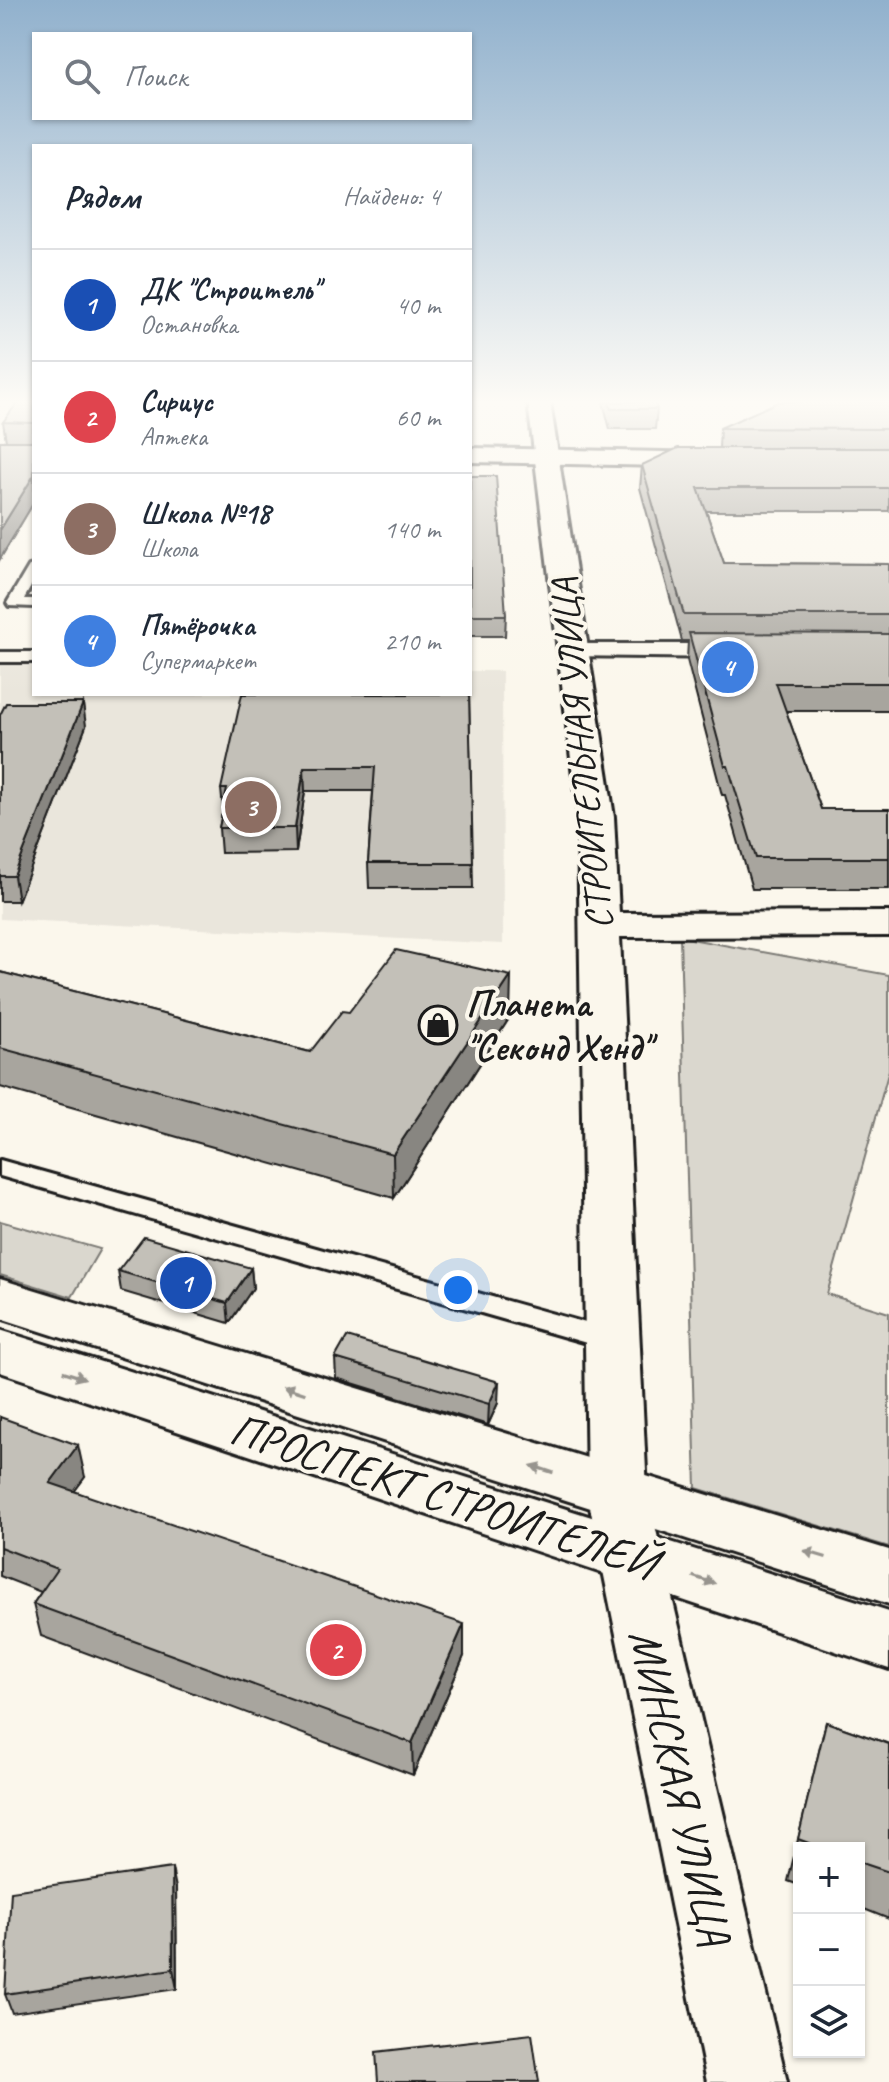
<!DOCTYPE html>
<html lang="ru">
<head>
<meta charset="utf-8">
<style>
  body { margin:0; font-family:Caveat,sans-serif; background:#f2f2f3; color:#1f2937 }
  .controls { position:absolute; right:24px; bottom:24px; display:grid; overflow:hidden; border-radius:0px; box-shadow:0 2px 6px #0004 }
  .controls button { width:72px; height:72px; display:grid; place-items:center; padding:0; border:0; border-bottom:2px solid #e0e1e3; background:#fff; color:#1f2937; font:40px sans-serif }
  .you { position:absolute; left:458px; top:1290px; width:28px; height:28px; margin:-20px; border:6px solid #fff; border-radius:50%; background:#1a73e8; box-shadow:0 0 0 12px #1a73e833 }
  .badge { display:grid; place-items:center; width:52px; height:52px; border-radius:50%; background:#1c1c1c; color:#fff; font-size:26px; font-weight:700 }
  .pin { position:absolute; translate:-50% -50%; border:4px solid #fff; box-shadow:0 2px 8px #0006 }
  .list { margin:0; padding:0; list-style:none }
  h2 { display:flex; justify-content:space-between; align-items:center; height:104px; margin:0; padding:0 32px; font-size:34px }
  h2 small { font-size:26px; font-weight:400; color:#747a83 }
  .list li { display:grid; grid-template-columns:52px 1fr auto; gap:24px; align-items:center; box-sizing:border-box; height:112px; padding:0 32px; border-top:2px solid #e0e1e3 }
  .list b { display:block; font-size:30px; white-space:nowrap }
  .list p { margin:0; font-size:26px; white-space:nowrap; color:#747a83 }
  .list em { font-size:26px; font-style:normal; color:#747a83 }
  .icon { flex:none; width:44px; height:44px; fill:none; stroke:currentColor; stroke-width:2; stroke-linecap:round; stroke-linejoin:round }
  .map { position:relative; flex:none; width:889px; height:2082px; overflow:hidden }
  .search { position:absolute; background:#fff; box-shadow:0 2px 6px #0004; left:32px; top:32px; width:440px; height:88px; display:flex; align-items:center; gap:20px; box-sizing:border-box; padding:0 28px; border-radius:0px; color:#747a83; font-size:30px }
  .panel { position:absolute; background:#fff; box-shadow:0 2px 6px #0004; left:32px; top:144px; width:440px; height:552px; border-radius:0px }
  .map>svg:first-child { display:block }
  .built { fill:#eae6dc }
  .green { fill:#dad7ce; stroke:#7b7a75; stroke-width:2 }
  .lines { fill:none; stroke-linecap:round; stroke-linejoin:round }
  .service-casing { stroke:#1c1c1c; stroke-width:6 }
  .pedestrian-casing { stroke:#1c1c1c; stroke-width:6 }
  .minor-casing { stroke:#1c1c1c; stroke-width:6 }
  .tertiary-casing { stroke:#1c1c1c; stroke-width:6 }
  .primary-casing { stroke:#1c1c1c; stroke-width:6 }
  .service { fill:#fbf7ec; fill-rule:evenodd }
  .pedestrian { fill:#fbf7ec; fill-rule:evenodd }
  .minor { fill:#fbf7ec; fill-rule:evenodd }
  .tertiary { fill:#fbf7ec; fill-rule:evenodd }
  .primary { fill:#fbf7ec; fill-rule:evenodd }
  .wall { fill:#a8a59e; stroke:#1c1c1c; stroke-width:2 }
  .shaded-wall { fill:#888681; stroke:#1c1c1c; stroke-width:2 }
  .building { fill:#c3c0b8; stroke:#1c1c1c; stroke-width:2 }
  .oneway { fill:#97948e }
  .labels { text-anchor:middle; stroke-width:8; stroke-linejoin:round; paint-order:stroke }
  .street-label { font-size:38px; fill:#1c1c1c; stroke:#fbf7ec }
  .poi-label { font-size:38px; font-weight:bold; fill:#1c1c1c; stroke:#fbf7ec; text-anchor:start }
  .near-street-label { font-size:46px; fill:#1c1c1c; stroke:#fbf7ec }
</style>
</head>
<body>
<div class="map">
<svg width="889" height="2082" viewBox="0 0 889 2082">
  <rect width="100%" height="100%" fill="#fbf7ec"/>
  <filter id="ink" filterUnits="userSpaceOnUse"><feTurbulence type="fractalNoise" baseFrequency=".0125" numOctaves="2"/><feDisplacementMap in="SourceGraphic" scale="16" xChannelSelector="R" yChannelSelector="G"/><feConvolveMatrix kernelMatrix="1 2 1 2 8 2 1 2 1" color-interpolation-filters="sRGB"/></filter>
  <g filter="url(#ink)">
    <polygon class="built" points="0,664 34,665 34,694 470,694 470,671 502,671 503,944 0,919"/>
    <g class="green">
      <polygon points="680,937 889,975 889,1070 827,1294 889,1313 889,1547 696,1488"/>
      <polygon points="0,1221 100,1249 72,1297 0,1275"/>
    </g>
    <g class="lines">
      <g class="service-casing">
        <g id="service">
          <polygon points="34,565 34,581 24,599 34,599 34,607 9,606 7,603 29,566"/>
          <rect x="0" y="652" width="34" height="10"/>
          <polygon points="0,1160 611,1330 621,1333 625,1340 621,1347 611,1350 0,1176"/>
        </g>
      </g>
      <g class="pedestrian-casing">
        <polygon id="pedestrian" points="573,644 730,644 741,651 730,658 565,656 562,651"/>
      </g>
      <g class="minor-casing">
        <polygon id="minor" points="528,402 550,402 614,817 619,913 889,912 889,936 620,937 647,1492 787,2082 707,2082 587,1492 578,817"/>
      </g>
      <g class="tertiary-casing">
        <polygon id="tertiary" points="470,448 711,453 719,455 723,460 719,465 711,467 470,462"/>
      </g>
      <g class="primary-casing">
        <g id="primary">
          <polygon points="0,1279 889,1550 889,1604 0,1318"/>
          <polygon points="0,1330 889,1611 889,1669 0,1372"/>
        </g>
      </g>
      <use href="#service" class="service"/>
      <use href="#pedestrian" class="pedestrian"/>
      <use href="#minor" class="minor"/>
      <use href="#tertiary" class="tertiary"/>
      <use href="#primary" class="primary"/>
    </g>
    <g class="wall">
      <polygon points="34,402 34,502 0,559 6,441 3,422"/>
      <polygon points="603,402 654,402 657,409 655,429 610,429"/>
      <polygon points="889,402 889,511 706,511 724,563 889,564 889,711 786,711 821,809 889,809 889,889 752,889 725,795 722,795 687,660 688,641 682,641 640,488 642,465 719,448 720,428"/>
      <polygon points="470,476 506,615 505,636 470,636"/>
      <polygon points="469,694 473,888 369,888 368,863 373,791 305,791 296,852 221,853 219,828 223,809 221,789"/>
      <polygon points="0,715 86,726 18,901 0,901"/>
      <polygon points="0,972 310,1052 349,1012 510,1017 394,1198 0,1087"/>
      <polygon points="251,1268 253,1288 229,1323 121,1291 118,1271"/>
      <polygon points="335,1358 498,1403 488,1425 336,1378"/>
      <polygon points="0,1417 85,1477 74,1491 464,1656 413,1775 41,1636 33,1604 41,1592 0,1576"/>
      <polygon points="826,1722 889,1744 889,1919 859,1907 859,1848 799,1848 799,1885 788,1881"/>
      <polygon points="176,1888 177,1989 12,2013 5,1994"/>
    </g>
    <g class="shaded-wall">
      <polygon points="34,475 34,502 0,559 0,530"/>
      <polygon points="83,703 86,726 18,901 14,876"/>
      <polygon points="304,767 305,791 296,852 295,828"/>
      <polygon points="511,976 510,1017 394,1198 393,1154"/>
      <polygon points="251,1268 253,1288 229,1323 227,1303"/>
      <polygon points="499,1382 498,1403 488,1425 489,1404"/>
      <polygon points="78,1445 85,1477 57,1515 50,1483"/>
      <polygon points="464,1624 464,1656 413,1775 412,1743"/>
      <polygon points="172,1868 176,1888 177,1989 173,1969"/>
    </g>
    <g class="building">
      <polygon points="18,402 34,402 34,475 0,530 0,441 33,441 33,423 3,422"/>
      <polygon points="609,402 654,402 657,409 611,409"/>
      <polygon points="778,402 889,402 889,429 720,428"/>
      <polygon points="678,448 889,448 889,488 698,488 724,563 889,564 889,615 684,615 642,465"/>
      <polygon points="470,476 496,476 506,615 470,615"/>
      <polygon points="689,633 889,634 889,683 776,683 821,809 889,809 889,858 756,858 728,766 725,766"/>
      <polygon points="242,694 469,694 473,863 368,863 375,767 304,767 295,828 219,828 227,789 221,789"/>
      <polygon points="6,703 83,703 14,876 0,876 0,715"/>
      <polygon points="396,950 511,976 393,1154 0,1048 0,972 310,1052 342,1011 349,1012"/>
      <polygon points="144,1237 251,1268 227,1303 118,1271"/>
      <polygon points="347,1337 499,1382 489,1404 335,1358"/>
      <polygon points="0,1417 78,1445 50,1483 464,1624 412,1743 33,1604 57,1569 0,1547"/>
      <polygon points="826,1722 889,1744 889,1872 859,1862 859,1848 822,1848 798,1839"/>
      <polygon points="172,1868 173,1969 5,1994 11,1891"/>
      <polygon points="532,2034 539,2082 378,2082 376,2052"/>
    </g>
    <defs><path id="oneway-solid" d="M-6-.8H1V-3.2L6.5 0L1 3.2V.8H-6Z" transform="scale(2)"/></defs>
    <g class="oneway">
      <use href="#oneway-solid" transform="translate(74 1375) rotate(18)"/>
      <use href="#oneway-solid" transform="translate(294 1390) rotate(-162)"/>
      <use href="#oneway-solid" transform="translate(542 1469) rotate(-162)"/>
      <use href="#oneway-solid" transform="translate(815 1554) rotate(-163)"/>
      <use href="#oneway-solid" transform="translate(704 1580) rotate(18)"/>
    </g>
  </g>
  <linearGradient id="sky" x2="0" y2="1"><stop stop-color="#91b1cd"/><stop offset="0.58" stop-color="#fdfbf6"/><stop offset="1" stop-color="#fdfbf6" stop-opacity="0"/></linearGradient>
  <rect width="889" height="693" fill="url(#sky)"/>
  <defs>
    <g id="shop-ring" transform="scale(2)"><circle r="9.5" fill="#fbf7ec" stroke="#1c1c1c" stroke-width="1.5"/><path d="M-5-2.5h2.3a2.7 3.5 0 0 1 5.4 0H5L5.5 6h-11ZM-1.5-2.5h3a1.5 2.3 0 0 0-3 0Z" fill="#1c1c1c"/></g>
  </defs>
  <g fill-rule="evenodd">
    <use href="#shop-ring" x="438" y="1025"/>
  </g>
  <g class="labels">
    <g class="street-label">
      <text transform="translate(581 754) rotate(-96)" y="13">СТРОИТЕЛЬНАЯ УЛИЦА</text>
    </g>
    <g class="poi-label">
      <text x="466" y="1016">Планета<tspan x="466" dy="44">"Секонд Хенд"</tspan></text>
    </g>
    <g class="near-street-label">
      <text transform="translate(444 1495) rotate(18)" y="16">ПРОСПЕКТ СТРОИТЕЛЕЙ</text>
      <text transform="translate(681 1787) rotate(77)" y="16">МИНСКАЯ УЛИЦА</text>
    </g>
  </g>
</svg>
<div class="controls">
<button>+</button>
<button>−</button>
<button><svg class="icon" aria-label="layers" viewBox="0 0 24 24"><path d="M12 4l9 5-9 5-9-5zM3 14l9 5 9-5"/></svg></button>
</div>
<div class="you"></div>
<div class="pin badge" style="left:186px;top:1283px;background:#1a4fb4">1</div>
<div class="pin badge" style="left:336px;top:1650px;background:#e0444e">2</div>
<div class="pin badge" style="left:251px;top:807px;background:#8d6e63">3</div>
<div class="pin badge" style="left:728px;top:667px;background:#3f7fe0">4</div>
<div class="search"><svg class="icon" aria-label="search" viewBox="0 0 24 24"><circle cx="10" cy="10" r="6"/><path d="M15 15l6 6"/></svg>Поиск</div>
<section class="panel">
<h2>Рядом<small>Найдено: 4</small></h2>
<ul class="list">
<li><span class="badge" style="background:#1a4fb4">1</span><div><b>ДК &quot;Строитель&quot;</b><p>Остановка</p></div><em>40 m</em></li>
<li><span class="badge" style="background:#e0444e">2</span><div><b>Сириус</b><p>Аптека</p></div><em>60 m</em></li>
<li><span class="badge" style="background:#8d6e63">3</span><div><b>Школа №18</b><p>Школа</p></div><em>140 m</em></li>
<li><span class="badge" style="background:#3f7fe0">4</span><div><b>Пятёрочка</b><p>Супермаркет</p></div><em>210 m</em></li>
</ul>
</section>
</div>
</body>
</html>
